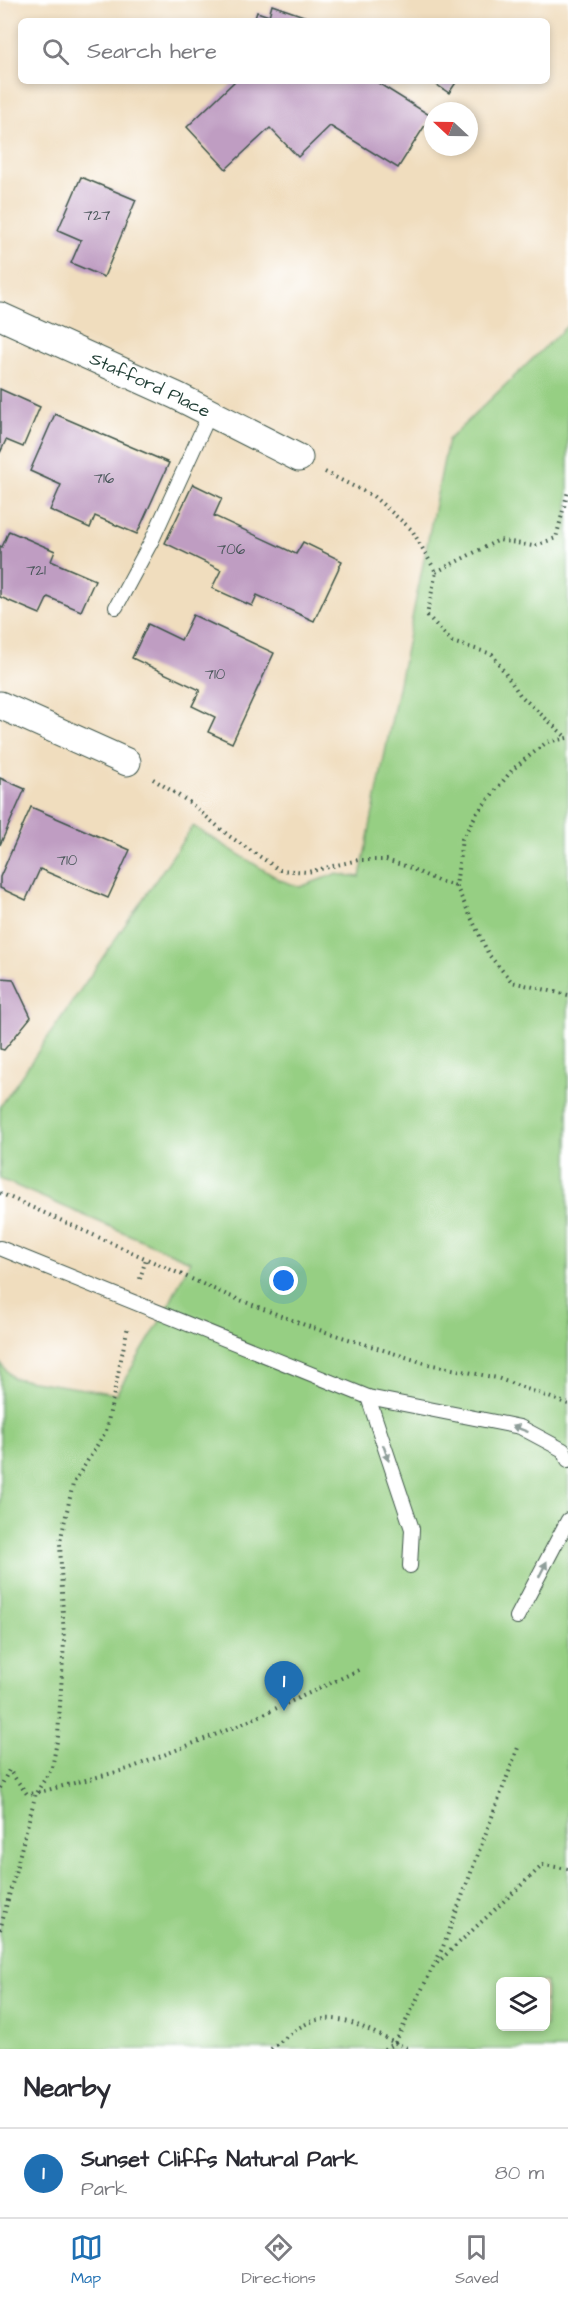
<!DOCTYPE html>
<html lang="en">
<head>
<meta charset="utf-8">
<style>
  body { margin:0; font-family:"Architects Daughter",sans-serif; background:#f7f7f7; color:#2b2b33 }
  .controls { position:absolute; right:18px; bottom:18px; display:grid; overflow:hidden; border-radius:9px; box-shadow:0 3px 9px #0003 }
  .controls button { width:54px; height:54px; display:grid; place-items:center; padding:0; border:0; border-bottom:2px solid #e1e1e2; background:#fff; color:#2b2b33; font:30px sans-serif }
  .compass { position:absolute; left:424px; top:102px; width:54px; height:54px; border-radius:50%; background:#fff; box-shadow:0 3px 9px #0003; rotate:292deg }
  .you { position:absolute; left:284px; top:1281px; width:21px; height:21px; margin:-15px; border:4px solid #fff; border-radius:50%; background:#1a73e8; box-shadow:0 0 0 9px #1a73e833 }
  .badge { display:grid; place-items:center; width:39px; height:39px; border-radius:50%; background:#1f6fb2; color:#fff; font-size:20px; font-weight:700 }
  .pin { position:absolute; translate:-50% -50px; filter:drop-shadow(0 2px 3px #0008) }
  .pin::after { content:''; position:absolute; top:32px; width:21px; height:18px; background:inherit; clip-path:polygon(0 0,100% 0,50% 100%) }
  .list { margin:0; padding:0; list-style:none }
  h2 { display:flex; justify-content:space-between; align-items:center; height:78px; margin:0; padding:0 24px; font-size:26px }
  h2 small { font-size:20px; font-weight:400; color:#7c7c81 }
  .list li { display:grid; grid-template-columns:39px 1fr auto; gap:18px; align-items:center; box-sizing:border-box; height:90px; padding:0 24px; border-top:2px solid #e1e1e2 }
  .list b { display:block; font-size:22px; white-space:nowrap }
  .list p { margin:0; font-size:20px; white-space:nowrap; color:#7c7c81 }
  .list em { font-size:20px; font-style:normal; color:#7c7c81 }
  .icon { flex:none; width:33px; height:33px; fill:none; stroke:currentColor; stroke-width:2; stroke-linecap:round; stroke-linejoin:round }
  .map { position:relative; flex:none; width:568px; height:2049px; overflow:hidden }
  .search { position:absolute; background:#fff; box-shadow:0 3px 9px #0003; left:18px; right:18px; top:18px; height:66px; display:flex; align-items:center; gap:15px; box-sizing:border-box; padding:0 21px; border-radius:9px; color:#7c7c81; font-size:22px }
  .sheet { height:168px; background:#fff }
  nav { display:flex; justify-content:space-around; align-items:center; box-sizing:border-box; height:84px; border-top:2px solid #e1e1e2; background:#fff; font-size:16px; color:#7c7c81 }
  nav a { display:grid; justify-items:center; gap:3px }
  nav .on { color:#1f6fb2 }
  .map>svg:first-child { display:block }
  .green { fill:#96cf83; stroke:#5a865c; stroke-width:1.5; fill-rule:evenodd }
  .building { fill:#bf9dc2 }
  .lines { fill:none; stroke-linecap:round; stroke-linejoin:round }
  .service-casing { stroke:#3e5549; stroke-width:16 }
  .minor-casing { stroke:#3e5549; stroke-width:29 }
  .path { stroke:#3e5549; stroke-width:4; stroke-dasharray:1.5 4.5; stroke-linecap:butt }
  .service { stroke:#fff; stroke-width:14 }
  .minor { stroke:#fff; stroke-width:27 }
  .oneway { fill:#8f9e9a }
  .labels { text-anchor:middle; stroke-width:6; stroke-linejoin:round; paint-order:stroke }
  .number-label { font-size:15px; fill:#475558 }
  .street-label { font-size:18px; fill:#1f3d34; stroke:#fff }
</style>
</head>
<body>
<div class="map">
<svg width="568" height="2049" viewBox="0 0 568 2049">
  <rect width="100%" height="100%" fill="#fff"/>
  <filter id="ink" filterUnits="userSpaceOnUse"><feTurbulence type="fractalNoise" baseFrequency=".0167" numOctaves="2"/><feDisplacementMap in="SourceGraphic" scale="12" xChannelSelector="R" yChannelSelector="G"/><feConvolveMatrix kernelMatrix="1 2 1 2 8 2 1 2 1" color-interpolation-filters="sRGB"/></filter>
  <filter id="wash" filterUnits="userSpaceOnUse"><feTurbulence type="fractalNoise" baseFrequency=".008" numOctaves="4" result="noise"/><feDisplacementMap in="SourceGraphic" scale="24" xChannelSelector="R" yChannelSelector="G"/><feGaussianBlur stdDeviation="1.35" result="paint"/><feColorMatrix in="noise" values="0 0 0 0 0 0 0 0 0 0 0 0 0 0 0 0 0 1.4 0 .05"/><feComposite in="paint" operator="in"/></filter>
  <g filter="url(#wash)">
    <rect width="100%" height="100%" fill="#f0ddbe"/>
    <path class="green" d="M568,325V2049H0V1363L13,1378L116,1394L165,1313L190,1261L0,1179V1107L193,826L280,880L300,887L335,874L360,877L448,440ZM500,1982H546V2026H500Z"/>
    <g id="blocks">
      <g class="building">
        <polygon points="272,5 318,21 254,21 257,12 269,16"/>
        <polygon points="235,81 375,81 431,116 398,168 330,126 298,157 270,128 226,169 187,127"/>
        <polygon points="431,81 457,81 449,93"/>
        <polygon points="81,177 136,200 104,277 71,263 81,240 58,230"/>
        <polygon points="0,389 40,407 23,447 6,440 0,453"/>
        <polygon points="55,414 169,463 137,534 95,516 90,528 50,510 61,485 30,471"/>
        <polygon points="193,484 222,498 214,516 296,554 303,542 342,561 314,621 257,595 252,606 212,588 221,570 165,543"/>
        <polygon points="9,531 55,551 51,561 95,580 81,611 48,597 40,614 0,597 0,546 2,547"/>
        <polygon points="193,615 274,653 232,743 208,732 215,717 192,706 200,690 132,658 148,624 181,640"/>
        <polygon points="0,778 25,789 0,845"/>
        <polygon points="31,807 130,850 108,898 40,869 26,900 0,888 0,877"/>
        <polygon points="0,978 13,979 31,1017 4,1050 0,1049"/>
      </g>
    </g>
  </g>
  <g filter="url(#ink)">
    <use href="#blocks" fill-opacity="0" stroke="#3e5549" stroke-width="1.5"/>
    <g class="lines">
      <g class="service-casing">
        <g id="service">
          <polyline points="116,607 152,540 210,413"/>
          <polyline points="0,1248 368,1397 520,1427 563,1450 568,1460"/>
          <polyline points="368,1397 412,1529 410,1566"/>
          <polyline points="517,1617 568,1520"/>
        </g>
      </g>
      <g class="minor-casing">
        <g id="minor">
          <path id="s1" d="M0,316L177,396L299,458"/>
          <polyline points="0,705 127,762"/>
        </g>
      </g>
      <g class="path">
        <polyline points="325,472 373,496 412,530 436,572 427,615 452,642 492,654 520,695 567,738"/>
        <polyline points="436,572 499,540 533,546 556,538 568,491"/>
        <polyline points="567,738 547,742 513,769 477,813 462,839 456,886 489,955 512,982 568,995"/>
        <polyline points="153,779 189,802 229,836 280,870 308,872 358,860 386,860 408,867 438,881 456,886"/>
        <polyline points="0,1193 227,1295 310,1327 428,1364 497,1378 568,1404"/>
        <polyline points="140,1279 146,1259"/>
        <polyline points="0,1788 9,1770 27,1794 36,1793 52,1768 58,1736 64,1642 60,1542 73,1484 106,1431 128,1326"/>
        <polyline points="0,1930 36,1793 128,1769 240,1725 359,1670"/>
        <polyline points="437,1963 543,1865 568,1869"/>
        <path d="M271,2049C282,2041 293,2030 306,2024C336,2009 368,2030 395,2043L443,1947L519,1745"/>
        <polyline points="384,2049 395,2043 410,2049"/>
      </g>
      <use href="#service" class="service"/>
      <use href="#minor" class="minor"/>
    </g>
    <defs><path id="oneway-solid" d="M-6-.8H1V-3.2L6.5 0L1 3.2V.8H-6Z" transform="scale(1.5)"/></defs>
    <g class="oneway">
      <use href="#oneway-solid" transform="translate(520 1429) rotate(-160)"/>
      <use href="#oneway-solid" transform="translate(386 1453) rotate(71)"/>
      <use href="#oneway-solid" transform="translate(543 1569) rotate(-63)"/>
    </g>
  </g>
  <g class="labels">
    <g class="number-label">
      <text x="97" y="220">727</text>
      <text x="104" y="483">716</text>
      <text x="231" y="554">706</text>
      <text x="36" y="575">721</text>
      <text x="215" y="679">710</text>
      <text x="67" y="865">710</text>
    </g>
    <g class="street-label">
      <text dy="6" stroke="none"><textPath href="#s1" startOffset="165">Stafford Place</textPath></text>
    </g>
  </g>
</svg>
<div class="controls">
<button><svg class="icon" aria-label="layers" viewBox="0 0 24 24"><path d="M12 4l9 5-9 5-9-5zM3 14l9 5 9-5"/></svg></button>
</div>
<svg class="compass" viewBox="-18 -18 36 36"><path d="M0-13l5 13h-10z" fill="#e53935"/><path d="M0 13l5-13h-10z" fill="#7c7c81"/></svg>
<div class="you"></div>
<div class="pin badge" style="left:284px;top:1711px">1</div>
<div class="search"><svg class="icon" aria-label="search" viewBox="0 0 24 24"><circle cx="10" cy="10" r="6"/><path d="M15 15l6 6"/></svg>Search here</div>
</div>
<section class="sheet">
<h2>Nearby<small></small></h2>
<ul class="list">
<li><span class="badge">1</span><div><b>Sunset Cliffs Natural Park</b><p>Park</p></div><em>80 m</em></li>
</ul>
</section>
<nav>
<a class="on"><svg class="icon" aria-label="map" viewBox="0 0 24 24"><path d="M3 6l6-2 6 2 6-2v14l-6 2-6-2-6 2zM9 4v14M15 6v14"/></svg>Map</a>
<a><svg class="icon" aria-label="directions" viewBox="0 0 24 24"><path d="M12 3l9 9-9 9-9-9zM9 14v-3h6M13 9l2 2-2 2"/></svg>Directions</a>
<a><svg class="icon" aria-label="saved" viewBox="0 0 24 24"><path d="M7 4h10v16l-5-4-5 4z"/></svg>Saved</a>
</nav>
</body>
</html>
